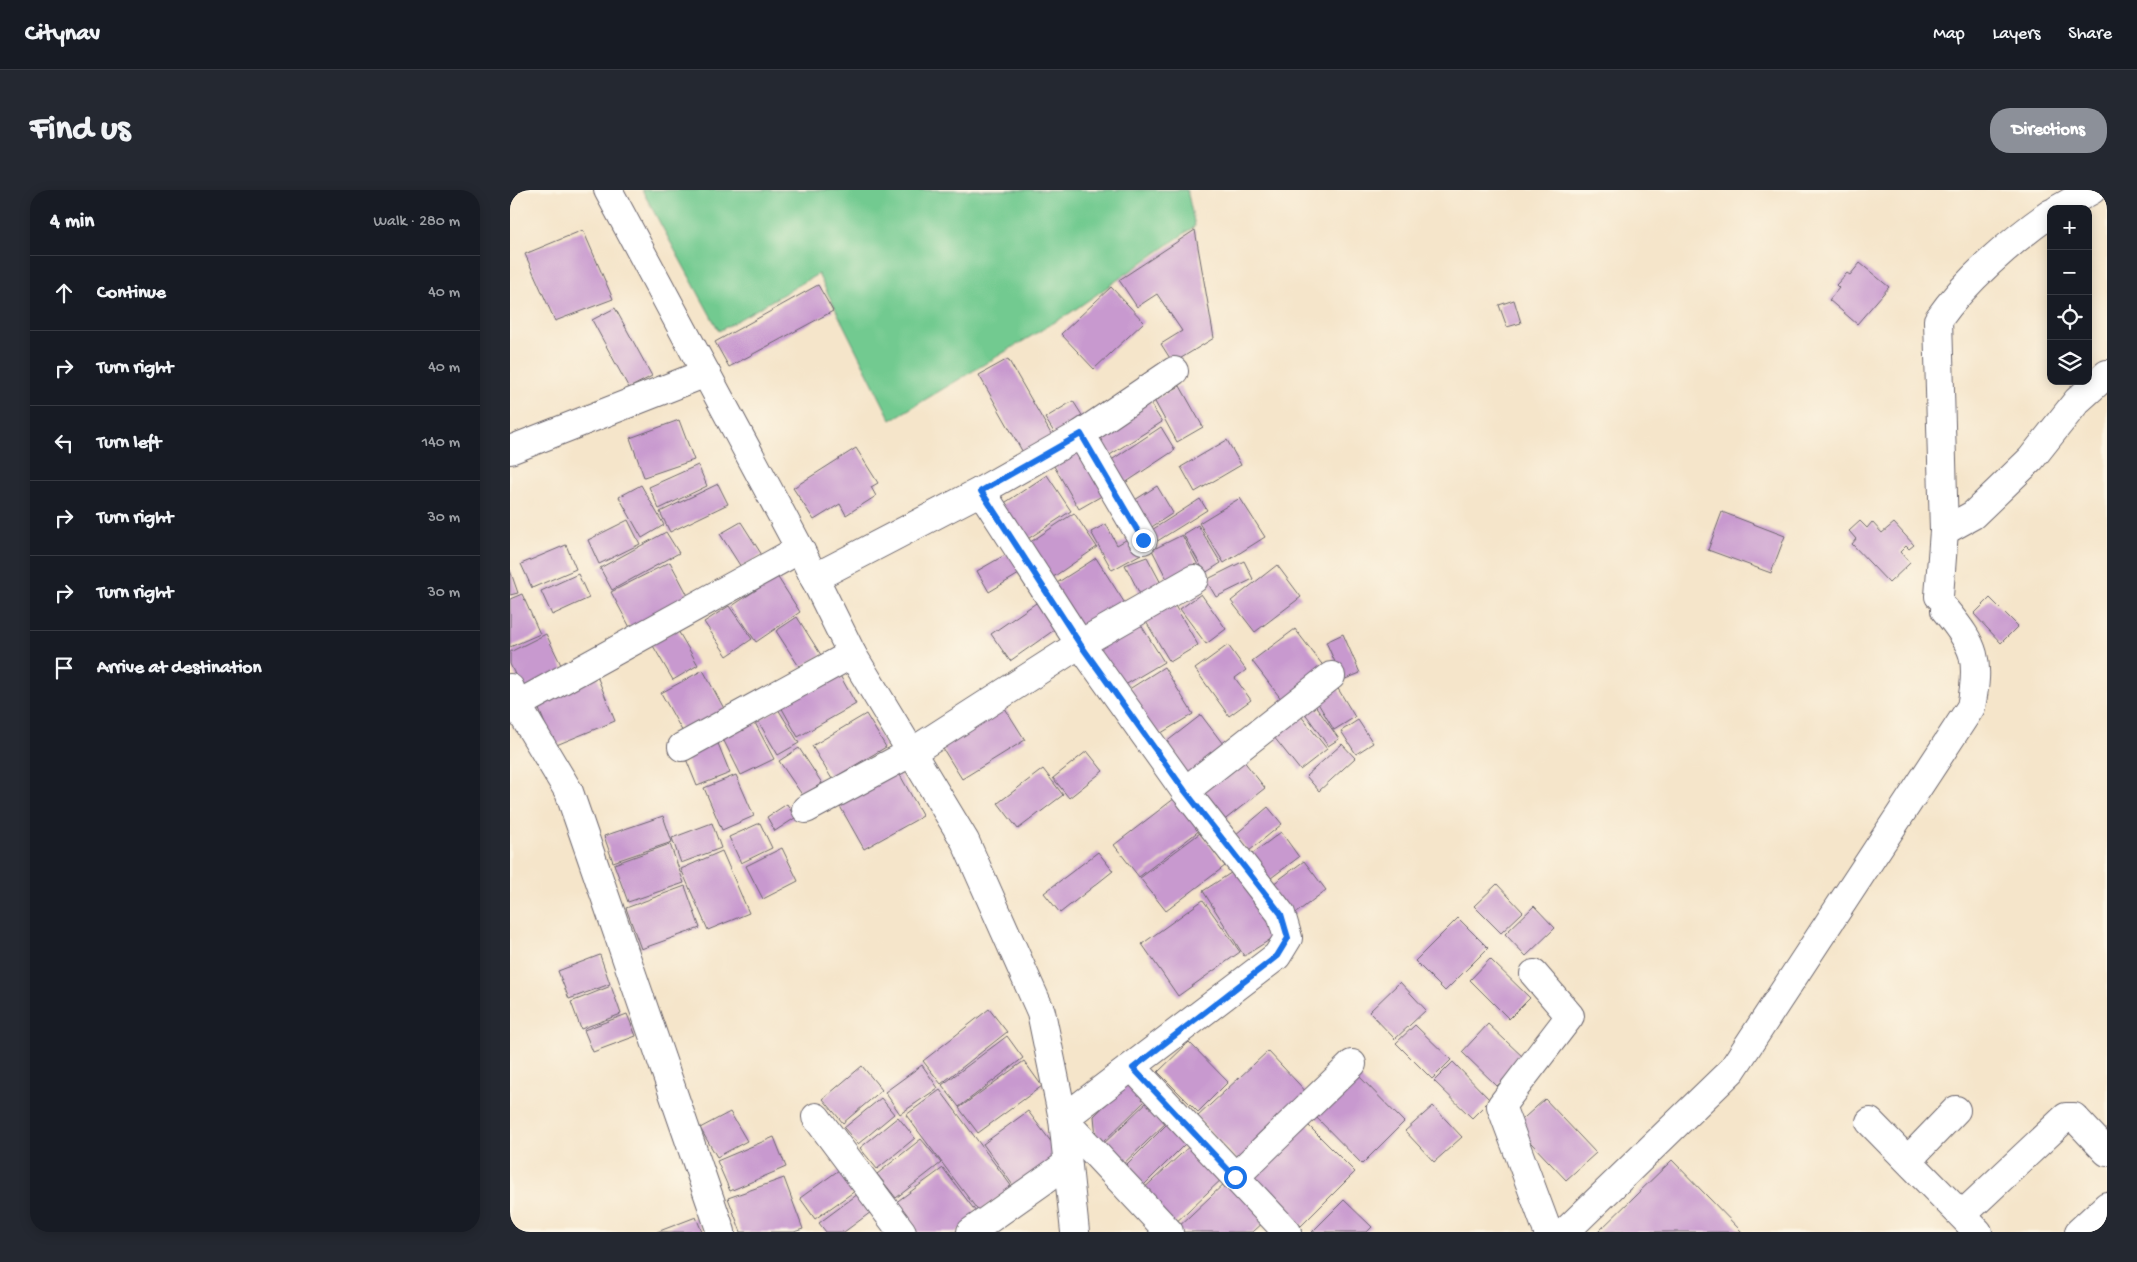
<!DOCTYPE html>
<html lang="en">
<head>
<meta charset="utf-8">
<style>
  body { margin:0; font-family:"Gochi Hand",sans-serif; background:#242831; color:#f1f3f6 }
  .controls { position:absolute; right:15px; top:15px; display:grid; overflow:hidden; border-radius:10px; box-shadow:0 2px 12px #0003 }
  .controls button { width:45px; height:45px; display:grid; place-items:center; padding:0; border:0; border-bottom:1px solid #363941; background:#171b24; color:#f1f3f6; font:25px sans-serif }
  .stop { position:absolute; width:15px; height:15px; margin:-11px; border:4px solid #1a73e8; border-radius:50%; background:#fff }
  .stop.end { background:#1a73e8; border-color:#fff; box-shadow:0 1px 5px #0008 }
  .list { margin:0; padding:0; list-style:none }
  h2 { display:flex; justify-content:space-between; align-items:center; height:65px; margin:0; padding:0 20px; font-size:21px }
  h2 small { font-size:16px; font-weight:400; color:#9ea1a6 }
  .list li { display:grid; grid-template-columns:32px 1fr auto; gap:15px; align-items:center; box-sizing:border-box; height:75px; padding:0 20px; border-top:1px solid #363941 }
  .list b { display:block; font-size:19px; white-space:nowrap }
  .list em { font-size:16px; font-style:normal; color:#9ea1a6 }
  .icon { flex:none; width:28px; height:28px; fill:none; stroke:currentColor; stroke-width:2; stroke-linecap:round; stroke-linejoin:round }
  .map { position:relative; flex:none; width:1597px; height:1042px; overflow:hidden; border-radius:20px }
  header { display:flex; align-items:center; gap:30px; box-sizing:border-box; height:70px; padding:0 25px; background:#171b24; border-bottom:1px solid #363941 }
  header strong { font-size:24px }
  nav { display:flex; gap:28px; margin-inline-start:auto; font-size:18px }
  .intro { display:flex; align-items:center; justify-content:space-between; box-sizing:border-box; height:120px; padding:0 30px }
  h1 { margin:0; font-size:35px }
  .button { padding:12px 22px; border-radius:20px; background:#8c9099; color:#fff; font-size:18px; font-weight:700 }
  main { display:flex; gap:30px; padding:0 30px }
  aside { flex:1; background:#171b24; border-radius:20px; box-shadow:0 2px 12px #0003 }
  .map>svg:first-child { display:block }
  .green { fill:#72ca90; stroke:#4a7666 }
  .building { fill:#c899cf }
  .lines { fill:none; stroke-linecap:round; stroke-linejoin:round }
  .minor-casing { stroke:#6c666d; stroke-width:30 }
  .tertiary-casing { stroke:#6c666d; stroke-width:30 }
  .minor { stroke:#fff; stroke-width:28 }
  .tertiary { stroke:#fff; stroke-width:28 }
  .route { stroke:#1a73e8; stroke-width:6 }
</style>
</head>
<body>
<header>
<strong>Citynav</strong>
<nav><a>Map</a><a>Layers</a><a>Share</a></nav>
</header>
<div class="intro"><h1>Find us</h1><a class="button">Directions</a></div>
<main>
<aside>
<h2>4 min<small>Walk · 280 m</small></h2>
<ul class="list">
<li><svg class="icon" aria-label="ahead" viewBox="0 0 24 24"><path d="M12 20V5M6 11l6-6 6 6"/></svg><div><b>Continue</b></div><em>40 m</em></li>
<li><svg class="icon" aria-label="right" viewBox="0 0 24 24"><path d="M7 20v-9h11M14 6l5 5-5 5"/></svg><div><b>Turn right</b></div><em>40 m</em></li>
<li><svg class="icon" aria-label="left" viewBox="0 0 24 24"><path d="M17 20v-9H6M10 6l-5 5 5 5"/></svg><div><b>Turn left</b></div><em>140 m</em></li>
<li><svg class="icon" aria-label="right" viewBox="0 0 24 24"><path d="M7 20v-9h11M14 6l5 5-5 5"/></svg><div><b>Turn right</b></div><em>30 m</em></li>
<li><svg class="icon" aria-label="right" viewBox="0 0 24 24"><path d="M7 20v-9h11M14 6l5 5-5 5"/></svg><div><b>Turn right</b></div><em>30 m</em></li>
<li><svg class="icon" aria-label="arrive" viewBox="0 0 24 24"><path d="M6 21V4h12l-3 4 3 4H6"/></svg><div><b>Arrive at destination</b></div></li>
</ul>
</aside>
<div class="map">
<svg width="1597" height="1042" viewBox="0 0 1597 1042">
  <rect width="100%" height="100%" fill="#fcf5e5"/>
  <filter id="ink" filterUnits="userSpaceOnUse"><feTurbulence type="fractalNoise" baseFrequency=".02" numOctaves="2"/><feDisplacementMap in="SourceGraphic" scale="10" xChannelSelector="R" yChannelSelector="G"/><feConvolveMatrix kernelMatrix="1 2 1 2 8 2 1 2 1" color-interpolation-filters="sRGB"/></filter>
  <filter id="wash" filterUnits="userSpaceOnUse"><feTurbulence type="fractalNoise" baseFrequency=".0096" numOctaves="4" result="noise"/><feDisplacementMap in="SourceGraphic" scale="20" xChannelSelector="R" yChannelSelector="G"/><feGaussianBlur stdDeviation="1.12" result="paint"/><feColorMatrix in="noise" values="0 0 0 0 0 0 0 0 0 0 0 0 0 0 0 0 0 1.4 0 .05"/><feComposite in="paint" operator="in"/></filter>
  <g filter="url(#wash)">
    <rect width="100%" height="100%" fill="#f5e5ca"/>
    <polygon class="green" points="132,0 677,0 685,36 560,123 381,230 308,84 209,141"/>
    <g id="blocks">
      <g class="building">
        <polygon points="73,40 103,109 45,131 15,64"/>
        <polygon points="685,40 704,148 663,173 651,154 672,141 647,104 627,117 609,90"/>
        <polygon points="1350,73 1379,97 1347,134 1319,110 1329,98 1326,95 1337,83 1340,85"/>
        <polygon points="308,95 323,121 219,177 205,152"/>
        <polygon points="601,97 634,132 584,179 551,144"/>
        <polygon points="1004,110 1011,133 997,137 989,115"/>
        <polygon points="105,118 142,186 119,198 82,130"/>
        <polygon points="498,169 544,249 515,266 469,185"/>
        <polygon points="670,196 693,237 667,252 644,210"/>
        <polygon points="636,207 652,232 595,268 579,243"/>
        <polygon points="563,211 577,233 549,250 535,228"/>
        <polygon points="169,230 184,270 134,287 120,248"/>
        <polygon points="651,237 665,260 612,295 597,273"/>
        <polygon points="717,250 731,275 685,302 671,277"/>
        <polygon points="566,256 595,304 569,319 541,271"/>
        <polygon points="346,258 368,293 361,297 366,306 336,325 330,314 304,330 283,298"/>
        <polygon points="188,275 197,296 149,319 139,297"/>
        <polygon points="537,285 561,321 510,354 487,318"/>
        <polygon points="208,294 218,314 160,342 150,322"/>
        <polygon points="131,295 154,335 132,348 109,307"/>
        <polygon points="647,296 663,323 634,342 617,315"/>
        <polygon points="730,308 755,347 714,373 689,333"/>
        <polygon points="690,309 697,320 641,355 634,345"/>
        <polygon points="1212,322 1275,346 1261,383 1198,360"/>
        <polygon points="564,323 587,357 536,392 513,357"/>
        <polygon points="118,330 130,354 89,374 78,350"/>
        <polygon points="1350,331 1357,338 1362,332 1372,343 1384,333 1404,355 1399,359 1396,356 1390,362 1400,373 1379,393 1342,354 1346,349 1339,341"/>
        <polygon points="231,332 252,365 231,377 210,344"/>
        <polygon points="596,334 607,355 621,347 631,364 602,380 581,342"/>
        <polygon points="688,335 711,373 695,383 673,344"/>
        <polygon points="156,342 169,363 102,400 90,378"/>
        <polygon points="672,345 690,379 660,395 642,360"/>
        <polygon points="56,355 66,379 22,398 11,374"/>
        <polygon points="502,361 514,381 479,402 467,381"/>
        <polygon points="637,367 653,397 632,408 615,375"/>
        <polygon points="586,368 616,415 569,445 539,398"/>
        <polygon points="734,371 743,389 706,407 696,390"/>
        <polygon points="160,372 182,413 123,443 101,402"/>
        <polygon points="767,375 791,407 745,442 721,411"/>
        <polygon points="0,380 8,403 0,405"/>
        <polygon points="68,384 79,408 42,425 31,401"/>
        <polygon points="267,386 290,422 246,452 222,416"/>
        <polygon points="12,404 30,444 0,457 0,409"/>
        <polygon points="691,404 716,439 696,454 670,419"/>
        <polygon points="1480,408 1508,436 1491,453 1464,424"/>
        <polygon points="661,409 688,455 660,472 632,425"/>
        <polygon points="529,411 547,438 500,471 481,444"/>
        <polygon points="219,416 242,449 217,466 194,432"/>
        <polygon points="287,427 311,465 290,478 266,441"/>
        <polygon points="626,427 654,472 605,501 578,457"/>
        <polygon points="167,439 188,475 163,490 142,454"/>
        <polygon points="785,439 818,482 775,514 742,471"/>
        <polygon points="36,444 54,481 13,501 0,474 0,462"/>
        <polygon points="833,444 850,483 833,490 816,452"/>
        <polygon points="718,455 736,480 725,488 741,510 719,526 685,479"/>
        <polygon points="654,477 683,524 641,549 613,503"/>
        <polygon points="193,480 217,524 175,546 151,503"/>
        <polygon points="328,482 346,514 288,547 270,515"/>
        <polygon points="87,486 105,531 44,556 26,512"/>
        <polygon points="827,497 845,527 824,540 806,510"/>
        <polygon points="802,511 829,549 818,556 792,519"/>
        <polygon points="493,515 515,550 452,589 430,554"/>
        <polygon points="268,519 289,553 268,565 248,531"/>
        <polygon points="787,521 817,559 790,580 760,542"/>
        <polygon points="356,524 376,557 322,589 302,556"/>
        <polygon points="691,525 719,562 679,593 651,556"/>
        <polygon points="243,529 264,569 231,585 211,545"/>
        <polygon points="848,530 863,553 846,564 831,541"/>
        <polygon points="207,551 220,583 187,596 174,564"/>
        <polygon points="832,554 845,568 809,601 796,586"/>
        <polygon points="289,558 312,593 293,606 269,571"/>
        <polygon points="577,561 593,581 559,608 543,588"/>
        <polygon points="729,565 755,598 712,632 686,599"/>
        <polygon points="386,578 413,626 354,659 327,611"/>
        <polygon points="533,579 553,605 508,639 488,613"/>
        <polygon points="226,585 244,626 212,640 194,598"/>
        <polygon points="665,608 690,640 629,687 604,655"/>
        <polygon points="277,614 285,628 265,641 257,627"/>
        <polygon points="758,617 772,634 739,661 725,645"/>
        <polygon points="153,626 162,652 103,672 94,646"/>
        <polygon points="202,633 211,658 171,673 162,648"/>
        <polygon points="250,633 262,658 231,673 219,647"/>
        <polygon points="771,642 789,667 757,691 738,667"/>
        <polygon points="690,643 715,676 656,721 630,688"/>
        <polygon points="160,654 174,693 118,712 104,674"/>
        <polygon points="272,658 288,691 253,709 236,676"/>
        <polygon points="212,661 239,723 198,740 171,679"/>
        <polygon points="588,662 603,681 550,723 534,703"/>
        <polygon points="794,671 816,700 782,726 759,697"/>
        <polygon points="727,679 769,744 734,766 693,701"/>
        <polygon points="987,694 1013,722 991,743 964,716"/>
        <polygon points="175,696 190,738 131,759 116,718"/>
        <polygon points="693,710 730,762 668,806 632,754"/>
        <polygon points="1024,716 1045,738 1016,766 995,744"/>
        <polygon points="948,728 978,758 935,801 905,771"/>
        <polygon points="90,765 100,794 59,809 48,781"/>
        <polygon points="980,769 1020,808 999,829 960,790"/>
        <polygon points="890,792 916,820 885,849 859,822"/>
        <polygon points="101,796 111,824 71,839 61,812"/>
        <polygon points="479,819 497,842 431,894 413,871"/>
        <polygon points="117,824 126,846 83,862 74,840"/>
        <polygon points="978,834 1014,868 987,896 952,862"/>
        <polygon points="905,835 941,870 922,889 886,853"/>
        <polygon points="497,846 513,868 449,917 432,895"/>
        <polygon points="679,852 718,892 688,922 648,882"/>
        <polygon points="758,861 801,907 731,973 687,927"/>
        <polygon points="514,871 532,896 468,943 449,918"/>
        <polygon points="943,872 980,910 962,928 924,891"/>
        <polygon points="412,875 428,898 390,924 375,902"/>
        <polygon points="352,876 372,900 333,933 313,909"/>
        <polygon points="845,882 894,932 852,974 802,923"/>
        <polygon points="622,889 639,907 587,958 584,926"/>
        <polygon points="430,900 502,997 469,1022 396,925"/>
        <polygon points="371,908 384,924 348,954 334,938"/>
        <polygon points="641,908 660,929 607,980 587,960"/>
        <polygon points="1035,909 1086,963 1056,990 1005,936"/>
        <polygon points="923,916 952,947 924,972 895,941"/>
        <polygon points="518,921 551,965 505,998 473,954"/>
        <polygon points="220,922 237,951 207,967 190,938"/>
        <polygon points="388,927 405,948 367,979 350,958"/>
        <polygon points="661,930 680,949 627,1002 608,983"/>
        <polygon points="793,930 845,982 791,1036 739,984"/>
        <polygon points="264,947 276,977 220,1001 207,971"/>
        <polygon points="411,949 431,973 386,1008 367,984"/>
        <polygon points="684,952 715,986 661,1037 629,1003"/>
        <polygon points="1162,970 1232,1042 1088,1042"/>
        <polygon points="433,978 469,1026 446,1042 406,1042 385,1013"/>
        <polygon points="329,980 345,1001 305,1029 290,1008"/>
        <polygon points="274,988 293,1039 284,1042 231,1042 218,1008"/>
        <polygon points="718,990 756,1030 743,1042 665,1042 664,1041"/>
        <polygon points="348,1004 361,1022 334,1042 316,1042 309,1033"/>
        <polygon points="834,1010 862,1037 857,1042 802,1042"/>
        <polygon points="186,1027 192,1042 147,1042"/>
      </g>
    </g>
  </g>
  <g filter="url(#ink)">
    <use href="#blocks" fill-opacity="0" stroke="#6c666d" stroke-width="1"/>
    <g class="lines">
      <g class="minor-casing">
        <g id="minor">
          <polyline points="1548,19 1582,0"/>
          <polyline points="571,244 633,350"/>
          <polyline points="0,260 196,183"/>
          <polyline points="471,301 570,454 675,601 771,724 778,748 767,766 553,929 659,1042"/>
          <polyline points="1434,341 1463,325 1521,269 1567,211 1597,184"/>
          <polyline points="304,388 471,301 571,244 664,181"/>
          <path d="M1429,406L1434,341L1428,130C1455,91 1501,51 1541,23"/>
          <polyline points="0,498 7,515 59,602 211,1042"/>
          <polyline points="7,515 290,359"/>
          <polyline points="172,557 342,464"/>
          <polyline points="675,601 821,486"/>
          <polyline points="296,619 402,562 570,454 684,389"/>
          <polyline points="1024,784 1060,826 991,916 1038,1042"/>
          <polyline points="623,878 777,1042"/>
          <polyline points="306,927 392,1042"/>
          <polyline points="1360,932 1468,1042"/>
          <polyline points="1398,970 1446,920"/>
          <polyline points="725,987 842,874"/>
          <polyline points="1452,1025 1556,927 1564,927 1597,962"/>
          <polyline points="461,1042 557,974"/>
          <path d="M1055,1042L1222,880L1461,517C1470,470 1466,457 1435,420"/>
          <polyline points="1569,1042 1597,1016"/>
        </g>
      </g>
      <g class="tertiary-casing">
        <polyline id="tertiary" points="98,0 290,359 342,464 455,651 531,822 553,929 565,1042"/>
      </g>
      <use href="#minor" class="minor"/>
      <use href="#tertiary" class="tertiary"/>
    </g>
  </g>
  <g class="lines" filter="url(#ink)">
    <polyline class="route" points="633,350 571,244 471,301 570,454 675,601 771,724 778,748 767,766 623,878 725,987"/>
  </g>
</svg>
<div class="controls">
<button>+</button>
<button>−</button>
<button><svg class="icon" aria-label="locate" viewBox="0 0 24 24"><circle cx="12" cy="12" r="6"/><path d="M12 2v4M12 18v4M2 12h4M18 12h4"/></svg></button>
<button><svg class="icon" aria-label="layers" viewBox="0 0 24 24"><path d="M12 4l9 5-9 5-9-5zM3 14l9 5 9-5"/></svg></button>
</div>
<div class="stop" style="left:725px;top:987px"></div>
<div class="stop end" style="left:633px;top:350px"></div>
</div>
</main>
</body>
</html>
